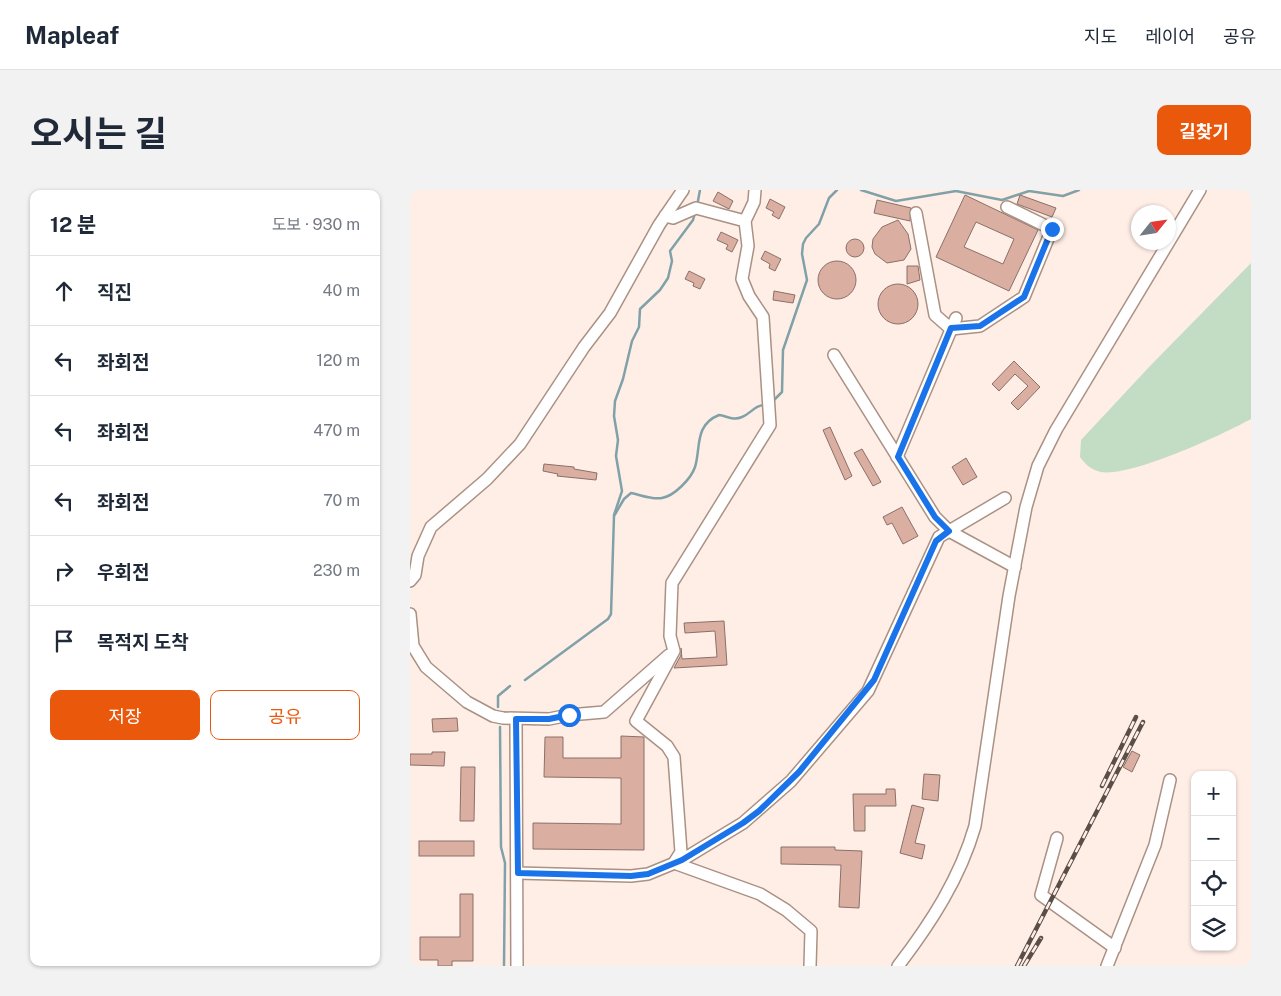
<!DOCTYPE html>
<html lang="ko">
<head>
<meta charset="utf-8">
<style>
  body { margin:0; font-family:"Public Sans","Noto Sans KR",sans-serif; background:#f2f2f3; color:#1f2937 }
  .controls { position:absolute; right:15px; bottom:15px; display:grid; overflow:hidden; border-radius:10px; box-shadow:0 1px 4px #0004 }
  .controls button { width:45px; height:45px; display:grid; place-items:center; padding:0; border:0; border-bottom:1px solid #e0e1e3; background:#fff; color:#1f2937; font:25px sans-serif }
  .compass { position:absolute; left:721px; top:15px; width:45px; height:45px; border-radius:50%; background:#fff; box-shadow:0 1px 4px #0004; rotate:60deg }
  .stop { position:absolute; width:15px; height:15px; margin:-11px; border:4px solid #1a73e8; border-radius:50%; background:#fff }
  .stop.end { background:#1a73e8; border-color:#fff; box-shadow:0 1px 5px #0008 }
  .list { margin:0; padding:0; list-style:none }
  h2 { display:flex; justify-content:space-between; align-items:center; height:65px; margin:0; padding:0 20px; font-size:21px }
  h2 small { font-size:16px; font-weight:400; color:#747a83 }
  .list li { display:grid; grid-template-columns:32px 1fr auto; gap:15px; align-items:center; box-sizing:border-box; height:70px; padding:0 20px; border-top:1px solid #e0e1e3 }
  .list b { display:block; font-size:19px; white-space:nowrap }
  .list em { font-size:16px; font-style:normal; color:#747a83 }
  .actions { display:flex; gap:10px; padding:15px 20px }
  .actions a { flex:1; padding:11px 0; border:1px solid #ea580c; border-radius:10px; text-align:center; font-size:18px; color:#ea580c }
  .actions .main { background:#ea580c; color:#fff }
  .icon { flex:none; width:28px; height:28px; fill:none; stroke:currentColor; stroke-width:2; stroke-linecap:round; stroke-linejoin:round }
  .map { position:relative; flex:none; width:841px; height:776px; overflow:hidden; border-radius:10px }
  header { display:flex; align-items:center; gap:30px; box-sizing:border-box; height:70px; padding:0 25px; background:#fff; border-bottom:1px solid #e0e1e3 }
  header strong { font-size:24px }
  nav { display:flex; gap:28px; margin-inline-start:auto; font-size:18px }
  .intro { display:flex; align-items:center; justify-content:space-between; box-sizing:border-box; height:120px; padding:0 30px }
  h1 { margin:0; font-size:35px }
  .button { padding:12px 22px; border-radius:10px; background:#ea580c; color:#fff; font-size:18px; font-weight:700 }
  main { display:flex; gap:30px; padding:0 30px }
  aside { flex:1; background:#fff; border-radius:10px; box-shadow:0 1px 4px #0004 }
  .map>svg:first-child { display:block }
  .green { fill:#c3ddc4 }
  .lines { fill:none; stroke-linecap:round; stroke-linejoin:round }
  .stream { stroke:#81a1a9; stroke-width:2.5 }
  .building { fill:#daaea1; stroke:#8a7068; fill-rule:evenodd }
  .minor-casing { stroke:#aa9184; stroke-width:14 }
  .minor { stroke:#fff; stroke-width:11 }
  .rail-casing { stroke:#5a4e48; stroke-width:4.5 }
  .rail { stroke:#ffeee6; stroke-width:2.5; stroke-dasharray:8; stroke-linecap:butt }
  .route { stroke:#1a73e8; stroke-width:6 }
</style>
</head>
<body>
<header>
<strong>Mapleaf</strong>
<nav><a>지도</a><a>레이어</a><a>공유</a></nav>
</header>
<div class="intro"><h1>오시는 길</h1><a class="button">길찾기</a></div>
<main>
<aside>
<h2>12 분<small>도보 · 930 m</small></h2>
<ul class="list">
<li><svg class="icon" aria-label="ahead" viewBox="0 0 24 24"><path d="M12 20V5M6 11l6-6 6 6"/></svg><div><b>직진</b></div><em>40 m</em></li>
<li><svg class="icon" aria-label="left" viewBox="0 0 24 24"><path d="M17 20v-9H6M10 6l-5 5 5 5"/></svg><div><b>좌회전</b></div><em>120 m</em></li>
<li><svg class="icon" aria-label="left" viewBox="0 0 24 24"><path d="M17 20v-9H6M10 6l-5 5 5 5"/></svg><div><b>좌회전</b></div><em>470 m</em></li>
<li><svg class="icon" aria-label="left" viewBox="0 0 24 24"><path d="M17 20v-9H6M10 6l-5 5 5 5"/></svg><div><b>좌회전</b></div><em>70 m</em></li>
<li><svg class="icon" aria-label="right" viewBox="0 0 24 24"><path d="M7 20v-9h11M14 6l5 5-5 5"/></svg><div><b>우회전</b></div><em>230 m</em></li>
<li><svg class="icon" aria-label="arrive" viewBox="0 0 24 24"><path d="M6 21V4h12l-3 4 3 4H6"/></svg><div><b>목적지 도착</b></div></li>
</ul>
<div class="actions"><a class="main">저장</a><a>공유</a></div>
</aside>
<div class="map">
<svg width="841" height="776" viewBox="0 0 841 776">
  <rect width="100%" height="100%" fill="#ffeee6"/>
  <path class="green" d="M841,73V229C812,245 721,287 691,282C681,280 675,274 670,267L671,250L740,176Z"/>
  <g class="lines">
    <g class="stream">
      <polyline points="451,0 486,11 546,1 592,10 619,1 653,6 669,0"/>
      <polyline points="287,16 290,0"/>
      <polyline points="361,213 372,202 373,160 397,90 392,64 393,54 396,48 409,34 419,8 427,0"/>
      <polyline points="204,325 212,301 206,266 208,250 204,226 205,211 213,189 222,151 229,137 230,119 250,100 258,88 262,71 260,61 283,30 285,23"/>
      <path d="M115,490L198,429L201,424L204,326L214,309L221,303C231,305 242,310 252,308C264,306 281,289 285,277C291,258 284,235 309,225C317,226 323,231 332,227C342,223 344,215 356,215"/>
      <polyline points="88,517 88,506 100,496"/>
      <polyline points="90,537 91,657 95,673 94,776"/>
    </g>
  </g>
  <g class="building">
    <polygon points="308,2 323,11 319,19 303,11"/>
    <path d="M555,5L628,40L599,101L526,67ZM566,32L604,49L593,74L554,57Z"/>
    <polygon points="610,5 646,18 642,27 607,14"/>
    <polygon points="360,9 375,17 369,29 362,25 364,22 356,18"/>
    <polygon points="467,10 501,18 500,31 464,23"/>
    <polygon points="488,30 498,44 501,59 494,70 477,73 465,64 462,57 463,49 472,37"/>
    <polygon points="311,42 328,50 322,62 316,59 318,55 307,50"/>
    <circle cx="445" cy="58" r="9"/>
    <polygon points="355,61 371,69 365,81 359,78 360,74 351,69"/>
    <circle cx="427" cy="90" r="19"/>
    <polygon points="497,76 508,76 510,90 497,94"/>
    <polygon points="279,81 295,89 290,99 283,96 284,93 275,89"/>
    <circle cx="488" cy="114" r="20"/>
    <polygon points="364,101 385,105 383,113 363,110"/>
    <polygon points="604,171 630,197 608,220 601,213 618,196 605,184 589,201 582,194"/>
    <polygon points="420,237 442,286 435,290 413,240"/>
    <polygon points="452,259 471,292 463,296 444,263"/>
    <polygon points="556,268 567,287 553,295 542,277"/>
    <polygon points="134,274 164,277 164,279 187,283 186,290 147,286 148,284 133,281"/>
    <polygon points="492,317 508,346 493,354 482,333 477,335 473,327"/>
    <polygon points="314,431 317,475 264,478 271,465 271,458 272,469 307,467 305,441 275,443 274,433"/>
    <polygon points="47,528 48,541 23,542 22,529"/>
    <polygon points="211,546 234,547 234,660 123,659 123,633 211,634 211,588 134,587 135,547 153,547 153,568 211,568"/>
    <polygon points="722,561 730,565 722,582 713,577"/>
    <polygon points="22,562 35,562 34,576 0,575 0,564 22,564"/>
    <polygon points="51,577 65,577 64,631 50,631"/>
    <polygon points="514,584 530,585 528,611 512,609"/>
    <polygon points="476,599 485,599 486,616 455,616 455,641 444,641 443,604 476,604"/>
    <polygon points="502,615 514,618 505,653 515,655 512,669 490,663"/>
    <rect x="9" y="651" width="55" height="15"/>
    <polygon points="371,657 425,657 425,660 452,661 449,718 429,717 431,675 371,674"/>
    <polygon points="50,704 63,704 63,771 42,771 42,776 28,776 28,770 10,770 10,747 50,747"/>
  </g>
  <g class="lines">
    <g class="minor-casing">
      <g id="minor">
        <polyline points="345,0 344,12 335,31 338,56 332,89 339,106 353,127 360,235 262,393 260,446 264,461 226,531 257,556 264,567 271,662 264,673 350,704 376,720 401,741 400,776"/>
        <polyline points="506,23 525,125 541,139 570,136 614,107 642,39 597,17"/>
        <polyline points="255,26 263,28 286,18 335,31"/>
        <polyline points="424,165 525,327 539,341 605,377"/>
        <polyline points="487,267 546,128"/>
        <polyline points="0,391 5,385 8,366 21,337 77,289 110,254 174,157 200,123 249,35 273,0"/>
        <polyline points="0,424 3,456 16,477 57,512 83,526 93,528 139,529 159,525 194,522 259,465"/>
        <polyline points="106,529 107,776"/>
        <polyline points="647,648 631,705 705,758"/>
        <polyline points="107,683 221,686 238,684 272,670 333,633 381,591 458,501 529,347 595,308"/>
        <path d="M488,776C521,733 550,688 565,636L599,406L616,317L628,276L646,240L790,0"/>
        <polyline points="697,776 745,655 760,590"/>
      </g>
    </g>
    <use href="#minor" class="minor"/>
    <g class="rail-casing">
      <g id="rail">
        <polyline points="692,596 726,527"/>
        <polyline points="607,776 733,532"/>
        <polyline points="614,776 631,748"/>
      </g>
    </g>
    <use href="#rail" class="rail"/>
  </g>
  <g class="lines">
    <polyline class="route" points="159,525 139,529 106,529 108,683 221,686 238,684 272,670 333,633 349,621 389,582 464,490 526,351 539,341 525,327 488,267 541,138 570,136 614,107 642,39"/>
  </g>
</svg>
<div class="controls">
<button>+</button>
<button>−</button>
<button><svg class="icon" aria-label="locate" viewBox="0 0 24 24"><circle cx="12" cy="12" r="6"/><path d="M12 2v4M12 18v4M2 12h4M18 12h4"/></svg></button>
<button><svg class="icon" aria-label="layers" viewBox="0 0 24 24"><path d="M12 4l9 5-9 5-9-5zM3 14l9 5 9-5"/></svg></button>
</div>
<svg class="compass" viewBox="-18 -18 36 36"><path d="M0-13l5 13h-10z" fill="#e53935"/><path d="M0 13l5-13h-10z" fill="#747a83"/></svg>
<div class="stop" style="left:159px;top:525px"></div>
<div class="stop end" style="left:642px;top:39px"></div>
</div>
</main>
</body>
</html>
